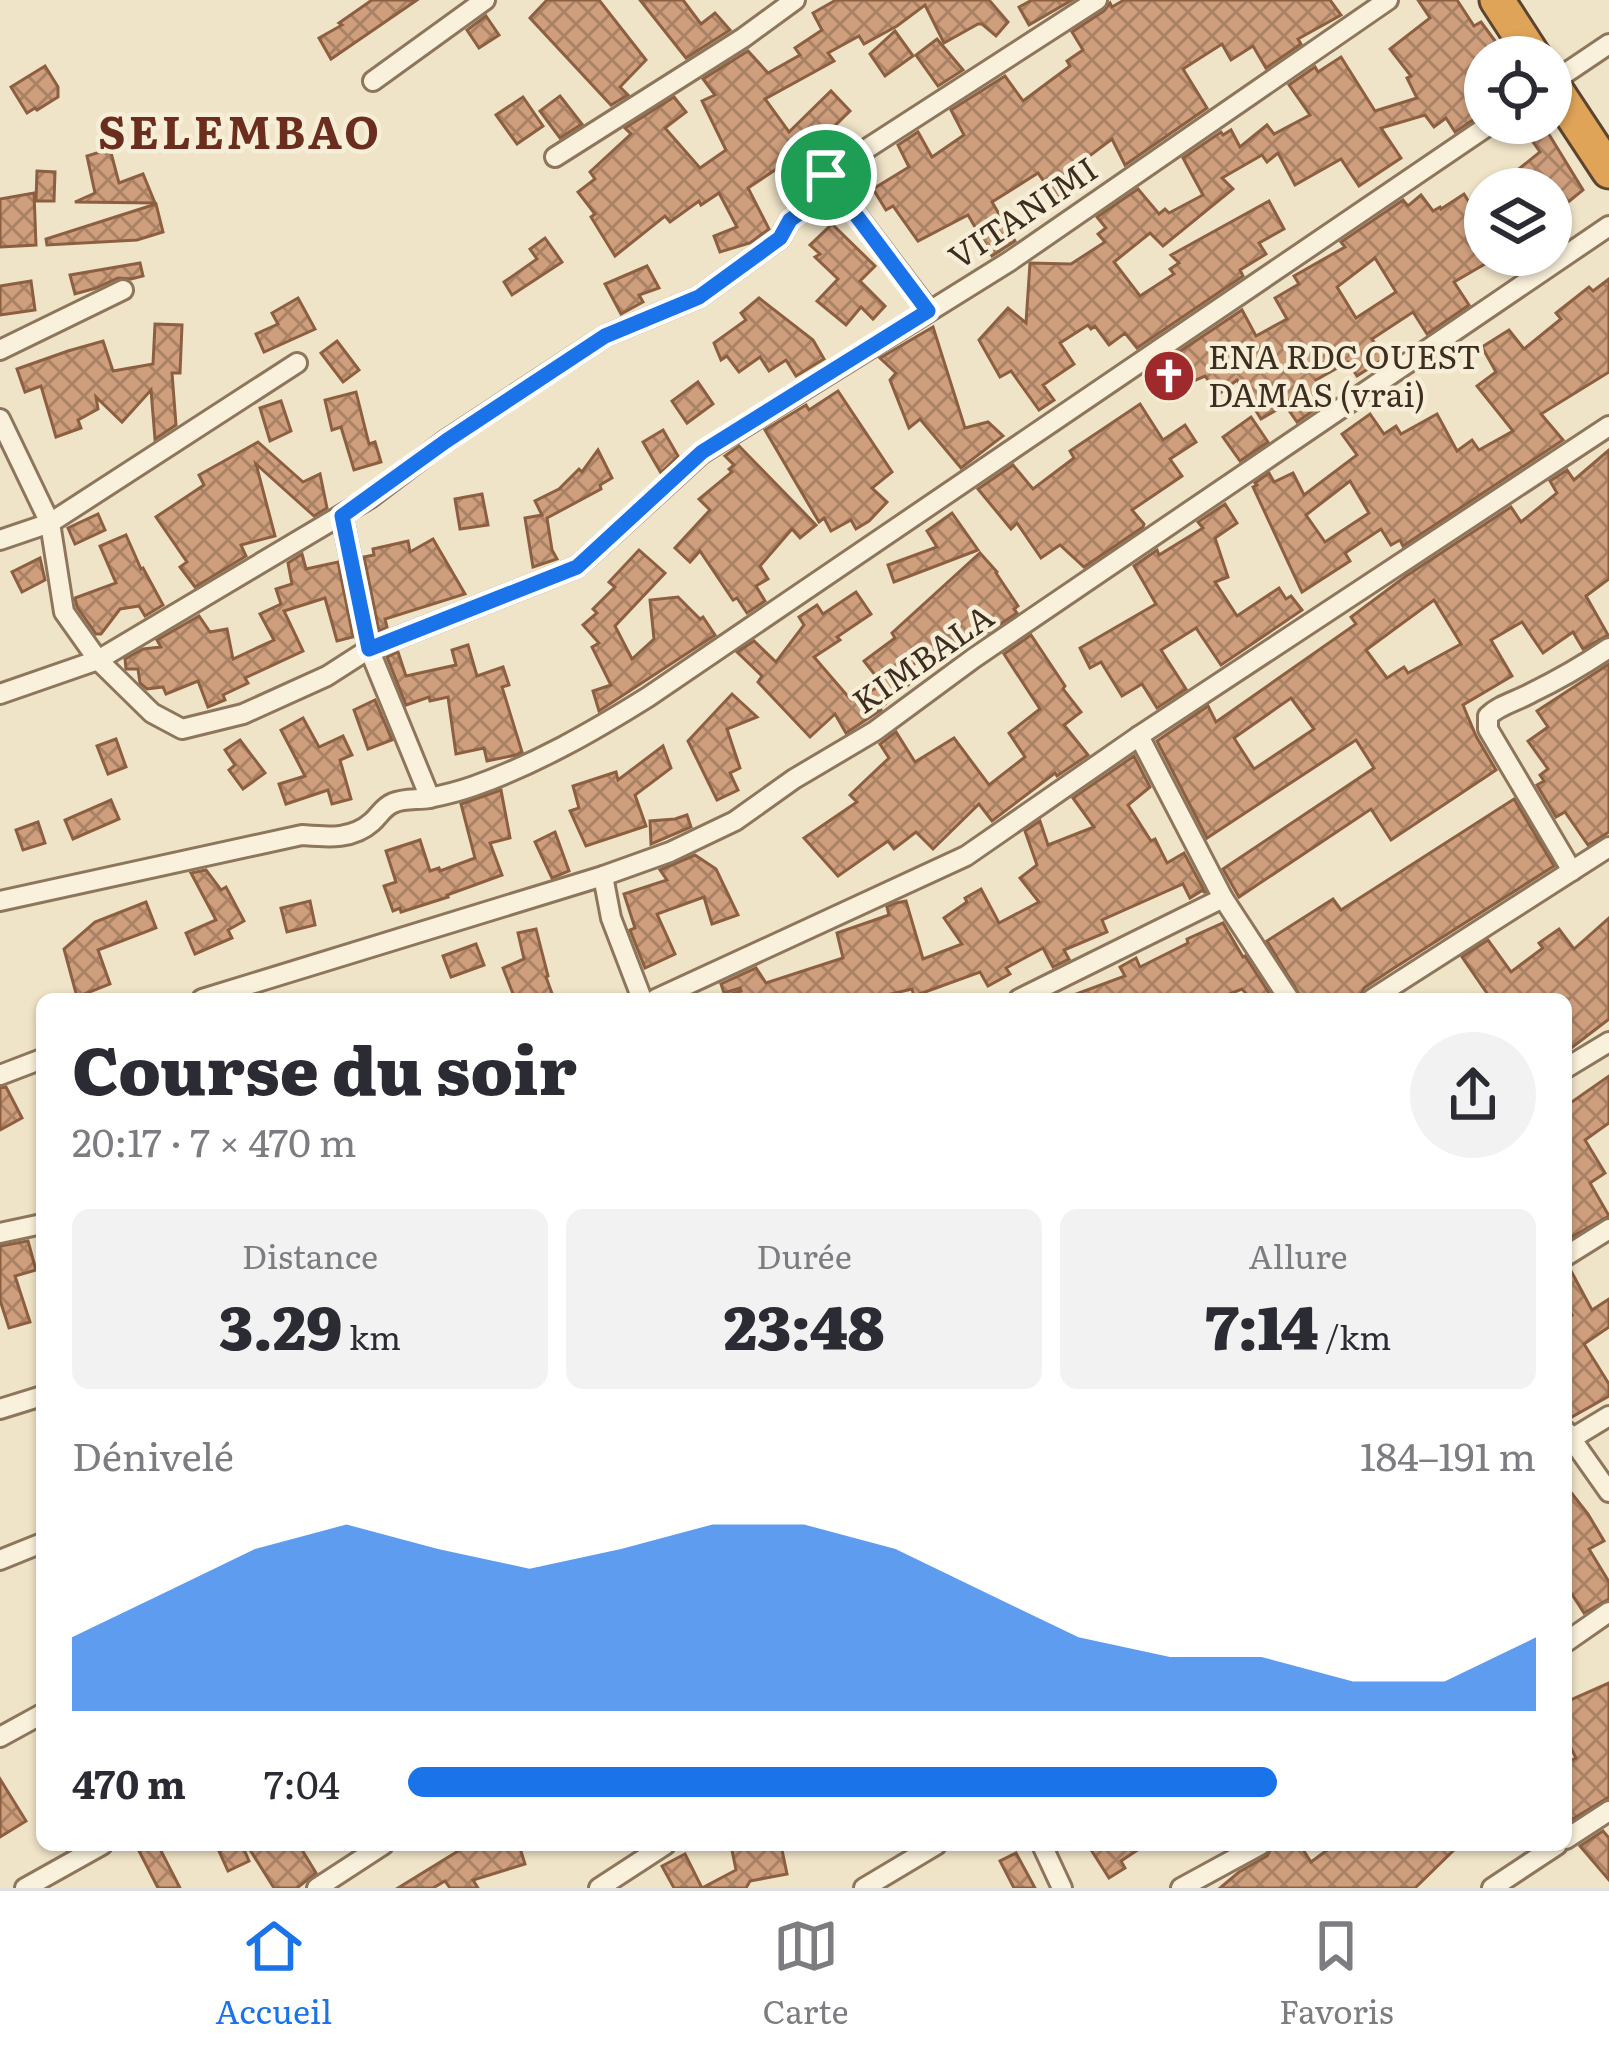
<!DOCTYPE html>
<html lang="fr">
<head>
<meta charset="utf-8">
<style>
  :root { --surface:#fff; --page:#f2f2f3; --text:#2b2b33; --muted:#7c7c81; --line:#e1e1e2; --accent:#1a73e8 }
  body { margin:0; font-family:Literata,serif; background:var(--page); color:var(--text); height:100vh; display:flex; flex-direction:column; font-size:45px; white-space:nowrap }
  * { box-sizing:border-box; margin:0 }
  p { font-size:39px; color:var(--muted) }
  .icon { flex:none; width:66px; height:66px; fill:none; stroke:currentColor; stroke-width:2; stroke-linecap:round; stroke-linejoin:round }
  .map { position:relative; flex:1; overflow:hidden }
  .side { position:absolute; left:36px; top:993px; width:1536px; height:858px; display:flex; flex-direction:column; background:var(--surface); border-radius:18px; box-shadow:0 3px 9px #0004 }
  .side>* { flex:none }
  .tools { position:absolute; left:1464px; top:36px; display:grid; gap:24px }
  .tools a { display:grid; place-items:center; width:108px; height:108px; border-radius:50%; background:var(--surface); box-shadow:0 3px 9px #0004; font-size:60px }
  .pin { position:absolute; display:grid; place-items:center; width:102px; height:102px; color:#fff; margin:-51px; border:6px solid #fff; border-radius:50%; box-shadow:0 3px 12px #0007 }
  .round { display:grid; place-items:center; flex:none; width:126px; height:126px; border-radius:63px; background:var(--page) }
  .summary { display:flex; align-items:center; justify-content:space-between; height:204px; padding:0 36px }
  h1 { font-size:66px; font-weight:800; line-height:90px }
  .figures { display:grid; grid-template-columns:repeat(3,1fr); gap:18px; height:204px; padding:12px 36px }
  .figures div { display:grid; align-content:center; border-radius:18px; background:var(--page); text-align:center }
  .figures b { font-size:60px; font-weight:800 }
  .figures small { font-size:33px; font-weight:400 }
  .figures p { font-size:33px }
  .chart { height:336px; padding:24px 36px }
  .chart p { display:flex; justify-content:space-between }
  .chart svg { width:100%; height:216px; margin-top:12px; fill:var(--accent); opacity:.7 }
  ul { padding:0 36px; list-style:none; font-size:39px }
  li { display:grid; grid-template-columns:192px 144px 1fr; align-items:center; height:90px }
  li i { height:30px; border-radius:15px; background:var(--accent) }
  .tabs { display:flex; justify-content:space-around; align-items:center; height:168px; border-top:3px solid var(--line); background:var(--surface); font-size:33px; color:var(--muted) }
  .tabs a { display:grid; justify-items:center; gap:6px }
  .tabs .current { color:var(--accent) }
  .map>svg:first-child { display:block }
</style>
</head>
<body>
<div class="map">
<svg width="1609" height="1888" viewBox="0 0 1609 1888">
  <defs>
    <pattern id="building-cross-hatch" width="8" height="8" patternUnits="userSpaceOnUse" patternTransform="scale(3)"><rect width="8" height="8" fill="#cf9f7d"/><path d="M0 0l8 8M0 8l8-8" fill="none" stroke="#a98266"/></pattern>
  </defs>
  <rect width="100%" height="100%" fill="#f0e4c8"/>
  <g fill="url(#building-cross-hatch)" stroke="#8d5f41" stroke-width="3" fill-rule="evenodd">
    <polygon points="372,0 417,0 331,59 319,38 342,25 339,23"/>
    <polygon points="547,0 599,0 646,60 620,87 628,95 611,105 530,18"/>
    <polygon points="640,0 683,0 701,24 715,13 730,30 686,58"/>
    <polygon points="836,0 989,0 1008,22 996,36 982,24 978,24 944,43 925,5 897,26 864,44 859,36 828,53 834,61 765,99 789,132 831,91 850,111 806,154 815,166 797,180 784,164 748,188 769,229 750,243 720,252 714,236 737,227 719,193 701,205 699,201 670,222 665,216 615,256 591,217 595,214 578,192 595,179 590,172 631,134 625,128 674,97 686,112 665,128 700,168 726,150 702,101 715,95 703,79 748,51 768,73 800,55 795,48 822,30 813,13"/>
    <polygon points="1032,0 1072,0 1029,25 1019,7"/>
    <polygon points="1124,0 1330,0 1341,15 1298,39 1301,44 1266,68 1253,46 1231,60 1222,44 1183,69 1207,108 1125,165 1112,139 1064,175 1072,187 1056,199 1038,173 992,202 1015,241 992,256 968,215 918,241 893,206 886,210 873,189 909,167 898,145 918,132 932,157 964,135 951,110 1005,76 1023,101 1070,66 1067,61 1083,50 1072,32 1104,11 1110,3 1112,7"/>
    <polygon points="1418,0 1457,0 1474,26 1481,22 1507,57 1485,57 1485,112 1455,132 1446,118 1434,127 1425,115 1381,128 1401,158 1359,186 1341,159 1295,185 1278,153 1267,162 1262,155 1222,178 1233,189 1163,246 1150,233 1114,262 1140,296 1174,274 1170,269 1179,263 1171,255 1269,201 1284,229 1259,243 1266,254 1240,270 1243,276 1137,348 1125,333 1109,345 1095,326 1091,329 1088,325 1060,343 1074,364 1043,385 1054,400 1039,410 1011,371 1000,377 979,340 1008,308 1026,323 1030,263 1071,264 1105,242 1098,234 1106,228 1097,217 1138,189 1159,214 1165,209 1169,213 1203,195 1183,158 1221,132 1223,135 1231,130 1240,147 1267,125 1274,134 1310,115 1289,85 1315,67 1318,72 1341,57 1375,111 1417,98 1407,78 1411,76 1390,49 1430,18"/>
    <polygon points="486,16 499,35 479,48 467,30"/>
    <polygon points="895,31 913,56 885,76 870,54"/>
    <polygon points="937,39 963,70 938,86 916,55"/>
    <polygon points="45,66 58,87 58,97 37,110 35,108 27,113 11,87"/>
    <polygon points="560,96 582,124 560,138 540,111"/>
    <polygon points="523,97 543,126 517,144 496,115"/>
    <polygon points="1520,123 1542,123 1583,190 1551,216 1551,189 1494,189 1540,152"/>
    <polygon points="110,149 119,183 143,174 155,203 75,202 95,193 87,156"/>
    <polygon points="37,171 55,172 54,201 36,201"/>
    <polygon points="34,193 36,245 0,247 0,199"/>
    <path d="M1464 194 1472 207 1485 196V264L1454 282 1469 305 1427 334 1413 312 1372 339 1385 358 1357 376 1348 362 1316 380 1330 399 1297 422 1285 405 1261 419 1237 380 1219 394 1205 376 1163 394 1152 370 1242 310 1256 336 1287 319 1275 298 1299 284 1294 276 1345 247 1341 242 1403 200 1408 206 1421 195 1433 211 1440 207 1441 209ZM1375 258 1396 292 1356 318 1337 287Z"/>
    <polygon points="156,204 163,232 137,240 47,245 46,239"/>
    <polygon points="832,224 875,266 860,281 885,306 873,319 861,307 846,325 817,301 838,279 815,257 820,254 810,245"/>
    <polygon points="545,238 562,262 512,295 504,282 537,259 530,249"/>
    <polygon points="140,263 143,276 131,279 118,278 96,288 75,294 70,275"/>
    <polygon points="647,266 659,288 639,295 643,302 621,314 605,284"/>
    <path d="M1609 279V372L1541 414 1563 440 1403 546 1400 540 1391 545 1381 529 1345 553 1350 561 1302 592 1253 487 1257 485 1255 483 1269 473 1274 482 1293 473 1304 495 1357 455 1342 434 1370 414 1384 434 1396 426 1401 434 1437 414 1457 451 1472 440 1479 450 1513 431 1477 386 1496 372 1482 347 1509 330 1524 349 1561 319 1556 313 1589 287 1593 291ZM1350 481 1369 513 1325 542 1306 515Z"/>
    <polygon points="31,281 35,310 0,315 0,286"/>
    <polygon points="298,298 315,329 264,352 256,334 278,324 272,313"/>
    <polygon points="759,298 813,340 824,359 796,376 786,360 769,371 760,357 739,372 727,356 721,360 714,343 746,320 741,313"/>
    <polygon points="155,324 182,325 180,373 172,373 176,425 155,439 151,390 122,422 96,397 98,409 78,420 81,428 56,437 41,386 25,392 17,369 68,351 103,341 113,371 153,364"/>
    <polygon points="933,327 965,428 988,422 1003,436 961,468 920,419 909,428 890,380 896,373 880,358"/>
    <polygon points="337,341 359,370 343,382 321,353"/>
    <polygon points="698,382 713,404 687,423 672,401"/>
    <polygon points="838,391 892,472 872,488 887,502 869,521 856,529 851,520 831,531 824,518 819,522 765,430 806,405 809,410"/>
    <polygon points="356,392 369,444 375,442 381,462 354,470 341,427 332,430 325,400"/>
    <polygon points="281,401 291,431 270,441 260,408"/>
    <polygon points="1140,404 1163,440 1185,425 1196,442 1170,459 1182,476 1132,510 1144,524 1143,527 1084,567 1060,545 1041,558 1017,523 1011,529 978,489 1013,465 1033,489 1074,458 1070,451"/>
    <polygon points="1251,417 1268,442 1240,461 1223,437"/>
    <polygon points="663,430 678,456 661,473 643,442"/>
    <polygon points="258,442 303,482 320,474 327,508 314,516 256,464 275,536 241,545 246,556 195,587 180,567 187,562 156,517 204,485 199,475"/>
    <polygon points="739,446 816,525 800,538 792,529 760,566 768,579 756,586 765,601 747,613 737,598 733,600 700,551 690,562 675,548 710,510 699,499 732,472 729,469 734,465 725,456"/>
    <polygon points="598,450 612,478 600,485 601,489 547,518 552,550 557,559 533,567 525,518 542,515 535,501 559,489 579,469 582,472"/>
    <path d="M1609 450V579L1586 596 1608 635 1583 649 1573 632 1543 653 1522 622 1491 640 1512 676 1463 705 1476 736 1496 770 1391 840 1371 809 1239 897 1223 869 1374 768 1356 740 1207 838 1157 741 1208 706 1216 722 1356 624 1351 617 1406 576 1511 507 1521 522 1557 493 1550 481 1567 470 1574 480ZM1434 600 1461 644 1408 673 1404 667 1387 678 1366 650ZM1291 698 1314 729 1254 769 1234 738Z"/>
    <polygon points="482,494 488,525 460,529 455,499"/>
    <polygon points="1225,504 1237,523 1215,538 1228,577 1215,582 1237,616 1279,588 1286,599 1291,596 1302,610 1221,665 1196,628 1161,650 1186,689 1157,708 1142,684 1122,696 1101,662 1090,668 1080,648 1156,604 1134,566 1157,550 1159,555 1203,528 1198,522"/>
    <polygon points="952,513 978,550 894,582 888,565 937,547 927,531"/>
    <polygon points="98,514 105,530 75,544 68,528"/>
    <polygon points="126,535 141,569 143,568 163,605 145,616 139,606 120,609 101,634 96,634 77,607 75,598 116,583 100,546"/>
    <polygon points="433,539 465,594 385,619 387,627 379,631 364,557 374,555 373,549 408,541 410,552"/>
    <polygon points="639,550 665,573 615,626 632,659 654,639 650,600 678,597 700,619 703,617 715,635 599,711 593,691 611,685 592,647 599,643 583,625 597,613 593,609 615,587 609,582"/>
    <polygon points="980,553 997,572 996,573 1018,606 1014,609 1017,613 968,645 966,642 934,663 927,654 905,671 908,674 916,671 919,676 880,708 881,710 846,733 835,714 810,737 758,682 762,676 737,652 754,641 776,662 804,625 799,617 817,605 823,614 856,592 871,614 837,637 840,640 814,657 851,700 883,685 864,661 895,638 892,633"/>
    <polygon points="302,554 306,569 338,562 353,637 337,641 325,598 284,611 303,651 245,678 248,683 223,695 225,700 208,707 198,681 166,694 163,687 147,689 140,683 138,669 126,669 125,659 143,649 161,647 157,640 199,616 210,632 227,629 233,659 274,640 260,614 281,604 276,589 292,584 288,563"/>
    <polygon points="40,558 45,580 22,592 12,572"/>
    <polygon points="1031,635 1065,686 1063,689 1081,712 1064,725 1088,755 1057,776 1055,773 992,821 979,804 933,849 916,832 894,849 888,841 838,876 804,838 857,802 850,795 889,758 880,744 896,732 915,762 954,738 989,785 1025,757 1009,733 1040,709 1004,654"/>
    <polygon points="468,645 477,676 503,667 509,685 502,687 522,752 516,755 487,761 484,748 456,754 448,697 430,701 429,697 406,705 387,657 398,652 406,676 456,665 452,650"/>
    <polygon points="1609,664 1609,832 1588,845 1565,812 1556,817 1537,785 1544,781 1540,775 1548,769 1528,741 1548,727 1537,711"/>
    <polygon points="732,694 757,717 727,729 740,768 730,773 738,790 717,800 688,741"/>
    <polygon points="375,700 392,740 368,749 354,710"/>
    <polygon points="303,718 319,747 343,736 352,755 340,760 351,799 332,804 328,790 286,804 279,784 305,776 281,730"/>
    <polygon points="116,739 126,767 108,774 97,746"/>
    <polygon points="240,740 265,773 243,789 229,770 235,765 225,750"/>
    <polygon points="663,746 671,768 635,795 646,826 586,846 570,811 579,808 573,786 616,772 618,780"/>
    <polygon points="1134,756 1150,787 1128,805 1151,841 1155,839 1167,863 1184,853 1205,892 1204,892 1203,890 1190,898 1183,884 1102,920 1107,932 1064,950 1069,959 1053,967 1043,948 1006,968 1010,974 988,986 980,972 914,996 912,989 870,999 728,999 728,995 741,991 740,988 724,993 721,984 756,968 766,983 843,958 837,933 889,915 887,907 896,903 906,901 923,959 962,944 944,918 967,902 965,898 981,889 999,923 1039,902 1020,878 1037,865 1025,831 1040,821 1048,845 1094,827 1073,798"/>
    <polygon points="501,790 510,838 490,843 502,875 447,895 448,897 401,912 400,908 393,911 384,886 396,882 386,851 420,840 430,871 439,868 440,871 475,858 461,804"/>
    <polygon points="1514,799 1554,866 1391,970 1364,988 1359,999 1302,999 1267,941 1333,899 1341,910"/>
    <polygon points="111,800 119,819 73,839 65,820"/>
    <polygon points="687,815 691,827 651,844 650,821 675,819"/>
    <polygon points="38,822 45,843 23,850 16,830"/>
    <polygon points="555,832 569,871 552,878 535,842"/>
    <polygon points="695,855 716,869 738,915 712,924 704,897 657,914 675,954 645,968 630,930 635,928 624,894 667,880 660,870"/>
    <polygon points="206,870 221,890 226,887 244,921 228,930 232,938 195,954 186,933 216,920 191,873"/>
    <polygon points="310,901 315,925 287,932 281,908"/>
    <polygon points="146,902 156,928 98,950 110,984 77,997 64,949 95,922"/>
    <polygon points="1609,918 1609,1019 1566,1052 1566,999 1491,999 1462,957 1488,940 1511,972 1543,948 1539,943 1559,929 1574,949"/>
    <polygon points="1223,923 1243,957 1245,956 1273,999 1251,999 1242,989 1217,999 1068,999 1068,997 1125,976 1120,967 1136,958 1140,967 1188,943 1187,939"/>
    <polygon points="536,929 548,976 546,977 554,999 515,999 503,968 524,959 518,933"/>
    <polygon points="476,944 484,965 451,977 443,956"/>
    <polygon points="1609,1076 1609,1123 1585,1140 1605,1173 1590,1183 1609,1216 1566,1240 1566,1106"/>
    <polygon points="6,1087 22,1118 0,1130 0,1088"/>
    <polygon points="28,1241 36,1270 15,1276 30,1322 9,1328 0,1300 0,1246"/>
    <polygon points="1566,1269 1570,1269 1592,1310 1609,1299 1609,1327 1584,1344 1609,1384 1609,1396 1570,1418 1566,1418 1566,1315 1568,1318 1572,1315 1566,1305"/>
    <polygon points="1566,1486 1588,1514 1604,1541 1589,1549 1609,1582 1609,1599 1584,1613 1566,1585"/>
    <polygon points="1609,1683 1609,1797 1566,1823 1566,1763 1576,1758 1566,1738 1566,1702"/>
    <polygon points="0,1779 26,1821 0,1837"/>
    <polygon points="1603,1831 1609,1838 1609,1880 1580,1846"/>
    <polygon points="136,1845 158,1845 180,1888 158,1888"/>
    <polygon points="233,1845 242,1845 249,1861 228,1871 219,1851"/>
    <polygon points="247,1845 299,1845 316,1873 297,1888 274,1888"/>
    <polygon points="468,1845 519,1845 525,1864 473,1880 478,1888 450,1888 445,1881 433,1888 398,1888"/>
    <polygon points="731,1845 781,1845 787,1874 750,1881 746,1888 702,1888 736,1870"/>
    <polygon points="1088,1845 1145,1845 1121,1861 1125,1868 1109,1878"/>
    <polygon points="1273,1845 1300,1845 1311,1862 1334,1845 1459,1845 1415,1888 1220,1888 1239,1872 1267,1856"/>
    <polygon points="1016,1853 1035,1888 1014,1888 1000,1861"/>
    <polygon points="685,1854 702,1888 674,1888 662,1866"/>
  </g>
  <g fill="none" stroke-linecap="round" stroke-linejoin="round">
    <g stroke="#8d765c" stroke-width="24">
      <g id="street">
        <polyline points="373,81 485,0"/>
        <polyline points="1551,83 1609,44"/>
        <polyline points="555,157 743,38 795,0"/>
        <polyline points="826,175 929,311"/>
        <polyline points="0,350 123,290"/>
        <polyline points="0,419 50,523 64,612 98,660 152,713 182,729 243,714 327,676 369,649 577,567 702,453 1010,261 1388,0"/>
        <polyline points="342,516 369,649 430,798"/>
        <polyline points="0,540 50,523 297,363"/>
        <polyline points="0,694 98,660 370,498 445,441 605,336 699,297 780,238 790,220 815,202 826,175 1097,0"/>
        <polyline points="1139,736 1223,898 1289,999"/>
        <path d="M1572 871 1488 729V716C1499 705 1517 701 1531 693 1558 680 1584 665 1609 648"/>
        <polyline points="603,876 611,918 642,999"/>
        <path d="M0 901 302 835C327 837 352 840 372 822 380 815 383 807 393 803 404 798 417 800 429 798 444 795 460 791 474 786 536 764 592 732 648 697L1492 123"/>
        <polyline points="202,999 603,876 670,852 735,821 794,779 875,731 974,658 1609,226"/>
        <polyline points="656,999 966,856 1139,736 1609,426"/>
        <polyline points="1019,999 1223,898"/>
        <polyline points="1372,999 1609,847"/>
        <polyline points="1566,1068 1609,1042"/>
        <polyline points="0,1075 42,1059"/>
        <polyline points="0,1233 42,1224"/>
        <polyline points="1566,1256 1609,1229"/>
        <polyline points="0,1409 42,1396"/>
        <polyline points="1566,1431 1609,1492"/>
        <polyline points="1566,1442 1609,1416"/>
        <polyline points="0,1560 42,1543"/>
        <polyline points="1566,1642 1609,1612"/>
        <polyline points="0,1737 42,1714"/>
        <polyline points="1566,1839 1609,1811"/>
        <polyline points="1042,1845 1062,1888"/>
        <polyline points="25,1888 102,1845"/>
        <polyline points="317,1888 383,1845"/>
        <polyline points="599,1888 665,1845"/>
        <polyline points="864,1888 936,1845"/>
        <polyline points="1181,1888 1260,1845"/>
        <polyline points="1492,1888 1557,1845"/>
      </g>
    </g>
    <g stroke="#5b4430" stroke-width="39">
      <g id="highway">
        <polyline points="1497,0 1534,57"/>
        <polyline points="1551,83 1609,171"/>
      </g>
    </g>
    <use href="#street" stroke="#faf1dc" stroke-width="18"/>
    <use href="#highway" stroke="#e0a458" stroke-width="33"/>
  </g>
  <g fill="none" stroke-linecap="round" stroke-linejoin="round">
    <g stroke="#fff" stroke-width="24">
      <polygon id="route" points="826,175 928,311 702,452 577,567 369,649 342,516 446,441 605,336 699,297 780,238 790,220 815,202"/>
    </g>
    <use href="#route" stroke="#1a73e8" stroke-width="15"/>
  </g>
  <defs>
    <g id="church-disc" transform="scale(2.7)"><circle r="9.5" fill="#9e2a2b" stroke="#f7eed8"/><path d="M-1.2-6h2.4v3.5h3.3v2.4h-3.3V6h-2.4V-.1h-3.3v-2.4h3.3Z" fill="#fff"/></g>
  </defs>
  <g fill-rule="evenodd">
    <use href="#church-disc" x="1169" y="376"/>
  </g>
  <g text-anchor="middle" stroke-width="9" stroke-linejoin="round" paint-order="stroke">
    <g font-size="33" fill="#3d2e20" stroke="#f7eed8">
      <text transform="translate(1023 213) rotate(-34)" y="12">VITANIMI</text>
      <text transform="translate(923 659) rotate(-35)" y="12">KIMBALA</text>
    </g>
    <g font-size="33" fill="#3d2e20" stroke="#f7eed8" text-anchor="start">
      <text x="1208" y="369">ENA RDC OUEST<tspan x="1208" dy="38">DAMAS (vrai)</tspan></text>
    </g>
    <g font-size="45" font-weight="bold" letter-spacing="3" fill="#6b2e1e" stroke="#f7eed8">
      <text x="240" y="149">SELEMBAO</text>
    </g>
  </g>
</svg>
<div class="tools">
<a><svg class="icon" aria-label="locate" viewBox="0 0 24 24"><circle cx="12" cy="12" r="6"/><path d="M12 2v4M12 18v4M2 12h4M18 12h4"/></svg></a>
<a><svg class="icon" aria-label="layers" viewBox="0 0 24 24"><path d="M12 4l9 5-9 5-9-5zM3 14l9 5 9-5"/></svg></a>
</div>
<div class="pin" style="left:826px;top:175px;background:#1e9e55"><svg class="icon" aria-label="arrive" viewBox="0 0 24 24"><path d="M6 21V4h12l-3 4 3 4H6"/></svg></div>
<section class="side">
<div class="summary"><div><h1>Course du soir</h1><p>20:17 · 7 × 470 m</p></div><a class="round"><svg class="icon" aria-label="share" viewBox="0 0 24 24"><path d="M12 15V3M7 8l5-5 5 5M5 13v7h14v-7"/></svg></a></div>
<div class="figures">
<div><p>Distance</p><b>3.29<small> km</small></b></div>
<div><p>Durée</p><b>23:48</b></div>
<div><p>Allure</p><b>7:14<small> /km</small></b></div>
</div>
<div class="chart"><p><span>Dénivelé</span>184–191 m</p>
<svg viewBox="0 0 160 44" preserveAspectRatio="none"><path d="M0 44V29L10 20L20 11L30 6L40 11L50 15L60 11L70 6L80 6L90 11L100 20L110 29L120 33L130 33L140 38L150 38L160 29V44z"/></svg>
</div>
<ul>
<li><b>470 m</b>7:04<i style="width:77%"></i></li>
</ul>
</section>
</div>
<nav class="tabs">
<a class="current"><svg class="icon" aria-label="home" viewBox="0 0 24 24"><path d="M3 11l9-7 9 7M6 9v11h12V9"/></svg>Accueil</a>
<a><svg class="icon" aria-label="map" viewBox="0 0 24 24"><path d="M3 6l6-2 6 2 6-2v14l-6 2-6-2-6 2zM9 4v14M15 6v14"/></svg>Carte</a>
<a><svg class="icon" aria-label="saved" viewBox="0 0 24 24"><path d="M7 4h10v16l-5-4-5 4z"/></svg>Favoris</a>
</nav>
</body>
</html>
